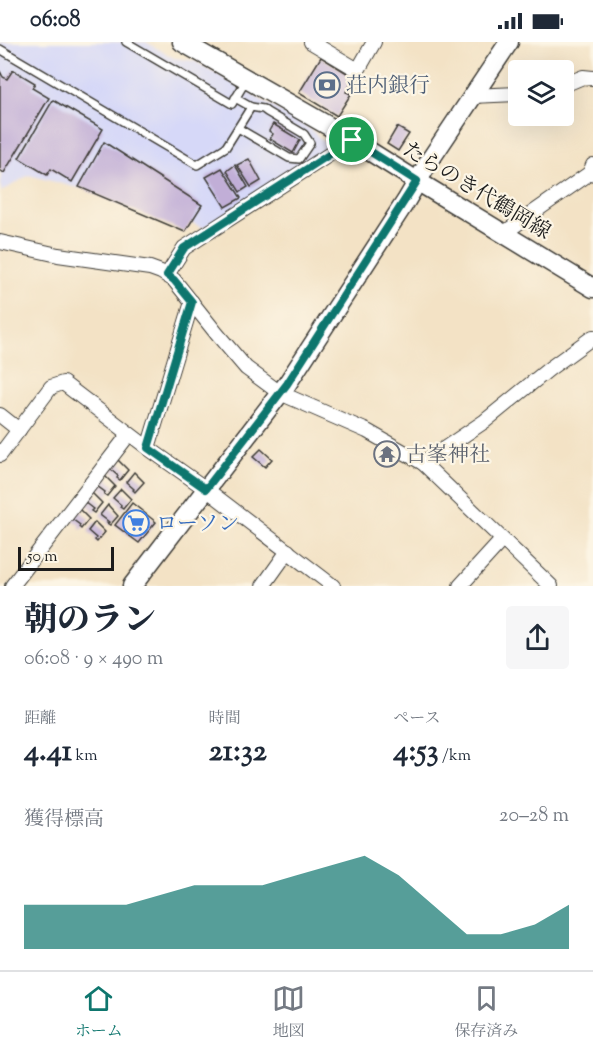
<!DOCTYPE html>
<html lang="ja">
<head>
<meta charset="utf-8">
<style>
  :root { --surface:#fff; --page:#f6f6f7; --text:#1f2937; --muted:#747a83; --line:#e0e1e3; --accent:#0f766e }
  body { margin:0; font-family:"Sorts Mill Goudy","Noto Serif JP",serif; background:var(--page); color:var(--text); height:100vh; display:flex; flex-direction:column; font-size:22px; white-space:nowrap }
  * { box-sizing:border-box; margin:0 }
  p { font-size:20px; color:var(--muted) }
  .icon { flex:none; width:33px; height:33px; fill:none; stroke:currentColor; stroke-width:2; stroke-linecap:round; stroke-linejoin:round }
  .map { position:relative; height:544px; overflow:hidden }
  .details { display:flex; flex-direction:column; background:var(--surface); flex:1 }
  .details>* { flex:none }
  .buttons { position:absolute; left:508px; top:18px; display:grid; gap:12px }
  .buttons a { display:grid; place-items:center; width:66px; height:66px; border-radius:6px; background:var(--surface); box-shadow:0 6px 24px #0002; font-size:30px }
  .scale { position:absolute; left:18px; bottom:15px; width:96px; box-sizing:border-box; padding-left:6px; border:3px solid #1c1c1c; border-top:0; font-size:16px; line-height:21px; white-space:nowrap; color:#1c1c1c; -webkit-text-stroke:4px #fcf5e5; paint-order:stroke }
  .pin { position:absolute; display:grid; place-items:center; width:51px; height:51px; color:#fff; margin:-26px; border:3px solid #fff; border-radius:50%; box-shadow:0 2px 6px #0007 }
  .round { display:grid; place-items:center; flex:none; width:63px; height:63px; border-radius:6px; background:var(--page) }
  .head { display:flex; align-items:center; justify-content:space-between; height:102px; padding:0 24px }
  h1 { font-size:33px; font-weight:800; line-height:45px }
  .stats { display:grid; grid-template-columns:repeat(3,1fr); gap:9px; height:102px; padding:6px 24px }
  .stats div { display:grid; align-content:center }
  .stats b { font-size:30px; font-weight:800 }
  .stats small { font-size:16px; font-weight:400 }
  .stats p { font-size:16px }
  .chart { height:168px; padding:12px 24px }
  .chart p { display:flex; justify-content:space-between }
  .chart svg { width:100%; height:108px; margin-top:6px; fill:var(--accent); opacity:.7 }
  .status { display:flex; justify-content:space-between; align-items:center; height:42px; padding:0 30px; background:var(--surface); direction:ltr }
  .status svg { height:16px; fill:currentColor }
  .dock { display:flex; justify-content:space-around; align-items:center; height:84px; border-top:2px solid var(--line); background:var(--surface); font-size:16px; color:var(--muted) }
  .dock a { display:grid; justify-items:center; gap:3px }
  .dock .active { color:var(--accent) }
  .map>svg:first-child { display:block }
</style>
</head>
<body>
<div class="status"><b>06:08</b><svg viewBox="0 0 49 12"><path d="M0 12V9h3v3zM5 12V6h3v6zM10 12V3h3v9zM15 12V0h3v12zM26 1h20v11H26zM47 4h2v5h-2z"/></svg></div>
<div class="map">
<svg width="593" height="544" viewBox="0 0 593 544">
  <rect width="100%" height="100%" fill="#fcf5e5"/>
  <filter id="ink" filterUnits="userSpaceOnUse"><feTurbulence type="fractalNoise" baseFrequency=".0167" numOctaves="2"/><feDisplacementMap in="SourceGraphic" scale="12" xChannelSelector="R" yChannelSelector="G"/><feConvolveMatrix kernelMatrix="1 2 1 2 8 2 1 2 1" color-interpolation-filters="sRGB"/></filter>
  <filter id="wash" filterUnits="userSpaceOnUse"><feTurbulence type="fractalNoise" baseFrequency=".008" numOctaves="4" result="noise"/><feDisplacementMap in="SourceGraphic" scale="24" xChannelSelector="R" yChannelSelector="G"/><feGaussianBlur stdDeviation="1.35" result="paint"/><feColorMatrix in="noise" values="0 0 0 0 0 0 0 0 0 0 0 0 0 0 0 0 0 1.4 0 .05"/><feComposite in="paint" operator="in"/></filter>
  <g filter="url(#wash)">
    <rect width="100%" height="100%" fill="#f3e2c5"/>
    <polygon fill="#d6d8f8" points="0,0 146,0 174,16 195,19 311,87 328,104 328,109 203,186 157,164 149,156 74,145 29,133 1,150"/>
    <g id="blocks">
      <g fill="#c1aed7">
        <polygon points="321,15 355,36 346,50 351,52 337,74 299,51"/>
        <polygon points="13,28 35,41 32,46 49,56 4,131 0,128 0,29 3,35 7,37"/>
        <polygon points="53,58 103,87 72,140 51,127 47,133 19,116"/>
        <polygon points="273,82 300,98 293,111 270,97 273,92 269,89"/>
        <polygon points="397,85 409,92 398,109 387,102"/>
        <polygon points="104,100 202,163 185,190 79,145"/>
        <polygon points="249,117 261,139 251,145 237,123"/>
        <polygon points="235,123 248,145 240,150 227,129"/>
        <polygon points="222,126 241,156 225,165 206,135"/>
        <polygon points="261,407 272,417 265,425 253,415"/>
        <polygon points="118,418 128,428 120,438 117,436 118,434 110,427"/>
        <polygon points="134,430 144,440 135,450 133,448 134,447 126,440"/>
        <polygon points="105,434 115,444 107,454 104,452 105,450 97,444"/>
        <polygon points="121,447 131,457 123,467 120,465 121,463 113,456"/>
        <polygon points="92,451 102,461 94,471 91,469 93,467 84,460"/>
        <polygon points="132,461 156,480 139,501 115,483"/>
        <polygon points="108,463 118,474 110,483 107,481 109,480 100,473"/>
        <polygon points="79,467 89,477 81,487 79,485 80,483 72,477"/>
        <polygon points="95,480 105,490 97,500 95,498 96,496 88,489"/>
      </g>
    </g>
  </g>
  <g filter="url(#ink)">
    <use href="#blocks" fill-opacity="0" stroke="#3c3a35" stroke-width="1.5"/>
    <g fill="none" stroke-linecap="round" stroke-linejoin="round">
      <g stroke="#3c3a35" stroke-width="10">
        <g id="lane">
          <polyline points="126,0 232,62 247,37"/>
          <polyline points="0,7 197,123 226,105 251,65 235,56"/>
          <polyline points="238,86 289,116 299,117 310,101 304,92 267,70 263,67 251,65"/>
        </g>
      </g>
      <g stroke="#3c3a35" stroke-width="16">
        <g id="street">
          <polyline points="311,0 358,28 374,0"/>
          <polyline points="564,43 583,35 593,36"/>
          <polyline points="472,54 519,52"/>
          <polyline points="504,191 590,131 593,123"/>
          <polyline points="0,200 58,213 150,226 161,230 174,238 217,292 246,326 280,351 367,389 423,421 551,544"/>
          <polyline points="167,233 184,206 352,98"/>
          <polyline points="0,373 19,388"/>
          <polyline points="148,406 192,260"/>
          <polyline points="0,413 51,345 63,341 148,406 206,447 333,544"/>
          <polyline points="423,421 485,379 549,327 593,295"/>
          <polyline points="12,544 129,392"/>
          <polyline points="263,544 288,509"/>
          <polyline points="460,544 502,498"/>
        </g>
      </g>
      <g stroke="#3c3a35" stroke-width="21">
        <g id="secondary">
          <polyline points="182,0 339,90 417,139 593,246"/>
          <polyline points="132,544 287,342 406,159 430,118 509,0"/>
        </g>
      </g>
      <use href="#lane" stroke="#fff" stroke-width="7"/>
      <use href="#street" stroke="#fff" stroke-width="14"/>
      <use href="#secondary" stroke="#fff" stroke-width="18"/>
    </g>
  </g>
  <g fill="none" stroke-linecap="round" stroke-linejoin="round" filter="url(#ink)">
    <g stroke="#fff" stroke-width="12">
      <polygon id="route" points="352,98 417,139 287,342 206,447 148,406 192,260 174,238 167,233 184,206"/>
    </g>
    <use href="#route" stroke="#0f766e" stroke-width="8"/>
  </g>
  <defs>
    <g id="bank-ring" transform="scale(1.35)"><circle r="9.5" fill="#fcf5e5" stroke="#5c6f8a" stroke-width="1.5"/><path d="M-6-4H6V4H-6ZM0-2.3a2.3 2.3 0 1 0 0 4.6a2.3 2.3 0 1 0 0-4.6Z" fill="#5c6f8a"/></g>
    <g id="temple-ring" transform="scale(1.35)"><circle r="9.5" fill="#fcf5e5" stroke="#6b7280" stroke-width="1.5"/><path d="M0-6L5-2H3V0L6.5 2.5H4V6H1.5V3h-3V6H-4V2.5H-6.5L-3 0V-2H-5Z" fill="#6b7280"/></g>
    <g id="supermarket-ring" transform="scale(1.35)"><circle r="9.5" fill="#fcf5e5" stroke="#3f7fe0" stroke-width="1.5"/><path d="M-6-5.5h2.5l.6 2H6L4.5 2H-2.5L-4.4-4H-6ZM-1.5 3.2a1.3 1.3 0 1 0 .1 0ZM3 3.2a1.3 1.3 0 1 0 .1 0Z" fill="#3f7fe0"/></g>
  </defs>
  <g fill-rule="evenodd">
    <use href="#bank-ring" x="327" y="43"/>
    <use href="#temple-ring" x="387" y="412"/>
    <use href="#supermarket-ring" x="136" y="481"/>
  </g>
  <g text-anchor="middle" stroke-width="4.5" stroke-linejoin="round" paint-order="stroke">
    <g font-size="21" fill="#4e5e75" stroke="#fcf5e5" text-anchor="start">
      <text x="346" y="50">荘内銀行</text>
    </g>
    <g font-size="21" fill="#1c1c1c" stroke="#fcf5e5">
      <text transform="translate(477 148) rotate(31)" y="7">たらのき代鶴岡線</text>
    </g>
    <g font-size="21" fill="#5b616d" stroke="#fcf5e5" text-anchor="start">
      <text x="406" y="419">古峯神社</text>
    </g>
    <g font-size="21" fill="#366cbe" stroke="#fcf5e5" text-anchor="start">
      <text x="156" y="488">ローソン</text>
    </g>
  </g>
</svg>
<div class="buttons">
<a><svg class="icon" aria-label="layers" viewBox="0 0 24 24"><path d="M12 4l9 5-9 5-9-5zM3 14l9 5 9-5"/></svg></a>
</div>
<div class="scale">50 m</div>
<div class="pin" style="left:352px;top:98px;background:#1e9e55"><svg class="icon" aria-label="arrive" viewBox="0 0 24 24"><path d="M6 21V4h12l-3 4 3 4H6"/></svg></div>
</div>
<section class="details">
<div class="head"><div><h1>朝のラン</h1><p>06:08 · 9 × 490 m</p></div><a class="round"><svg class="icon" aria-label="share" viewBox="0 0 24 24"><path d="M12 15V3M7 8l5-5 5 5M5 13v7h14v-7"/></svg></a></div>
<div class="stats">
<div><p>距離</p><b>4.41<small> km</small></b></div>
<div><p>時間</p><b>21:32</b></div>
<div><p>ペース</p><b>4:53<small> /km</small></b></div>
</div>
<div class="chart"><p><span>獲得標高</span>20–28 m</p>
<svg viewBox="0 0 160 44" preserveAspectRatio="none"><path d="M0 44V26L10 26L20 26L30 26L40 22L50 18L60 18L70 18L80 14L90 10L100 6L110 14L120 26L130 38L140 38L150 34L160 26V44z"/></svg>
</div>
</section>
<nav class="dock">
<a class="active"><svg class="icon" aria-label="home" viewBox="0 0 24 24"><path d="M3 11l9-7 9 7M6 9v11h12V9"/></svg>ホーム</a>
<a><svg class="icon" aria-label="map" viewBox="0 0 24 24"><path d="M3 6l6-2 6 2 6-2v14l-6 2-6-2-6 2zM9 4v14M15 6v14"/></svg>地図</a>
<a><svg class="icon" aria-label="saved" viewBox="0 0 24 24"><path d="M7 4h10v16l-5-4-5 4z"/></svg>保存済み</a>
</nav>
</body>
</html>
